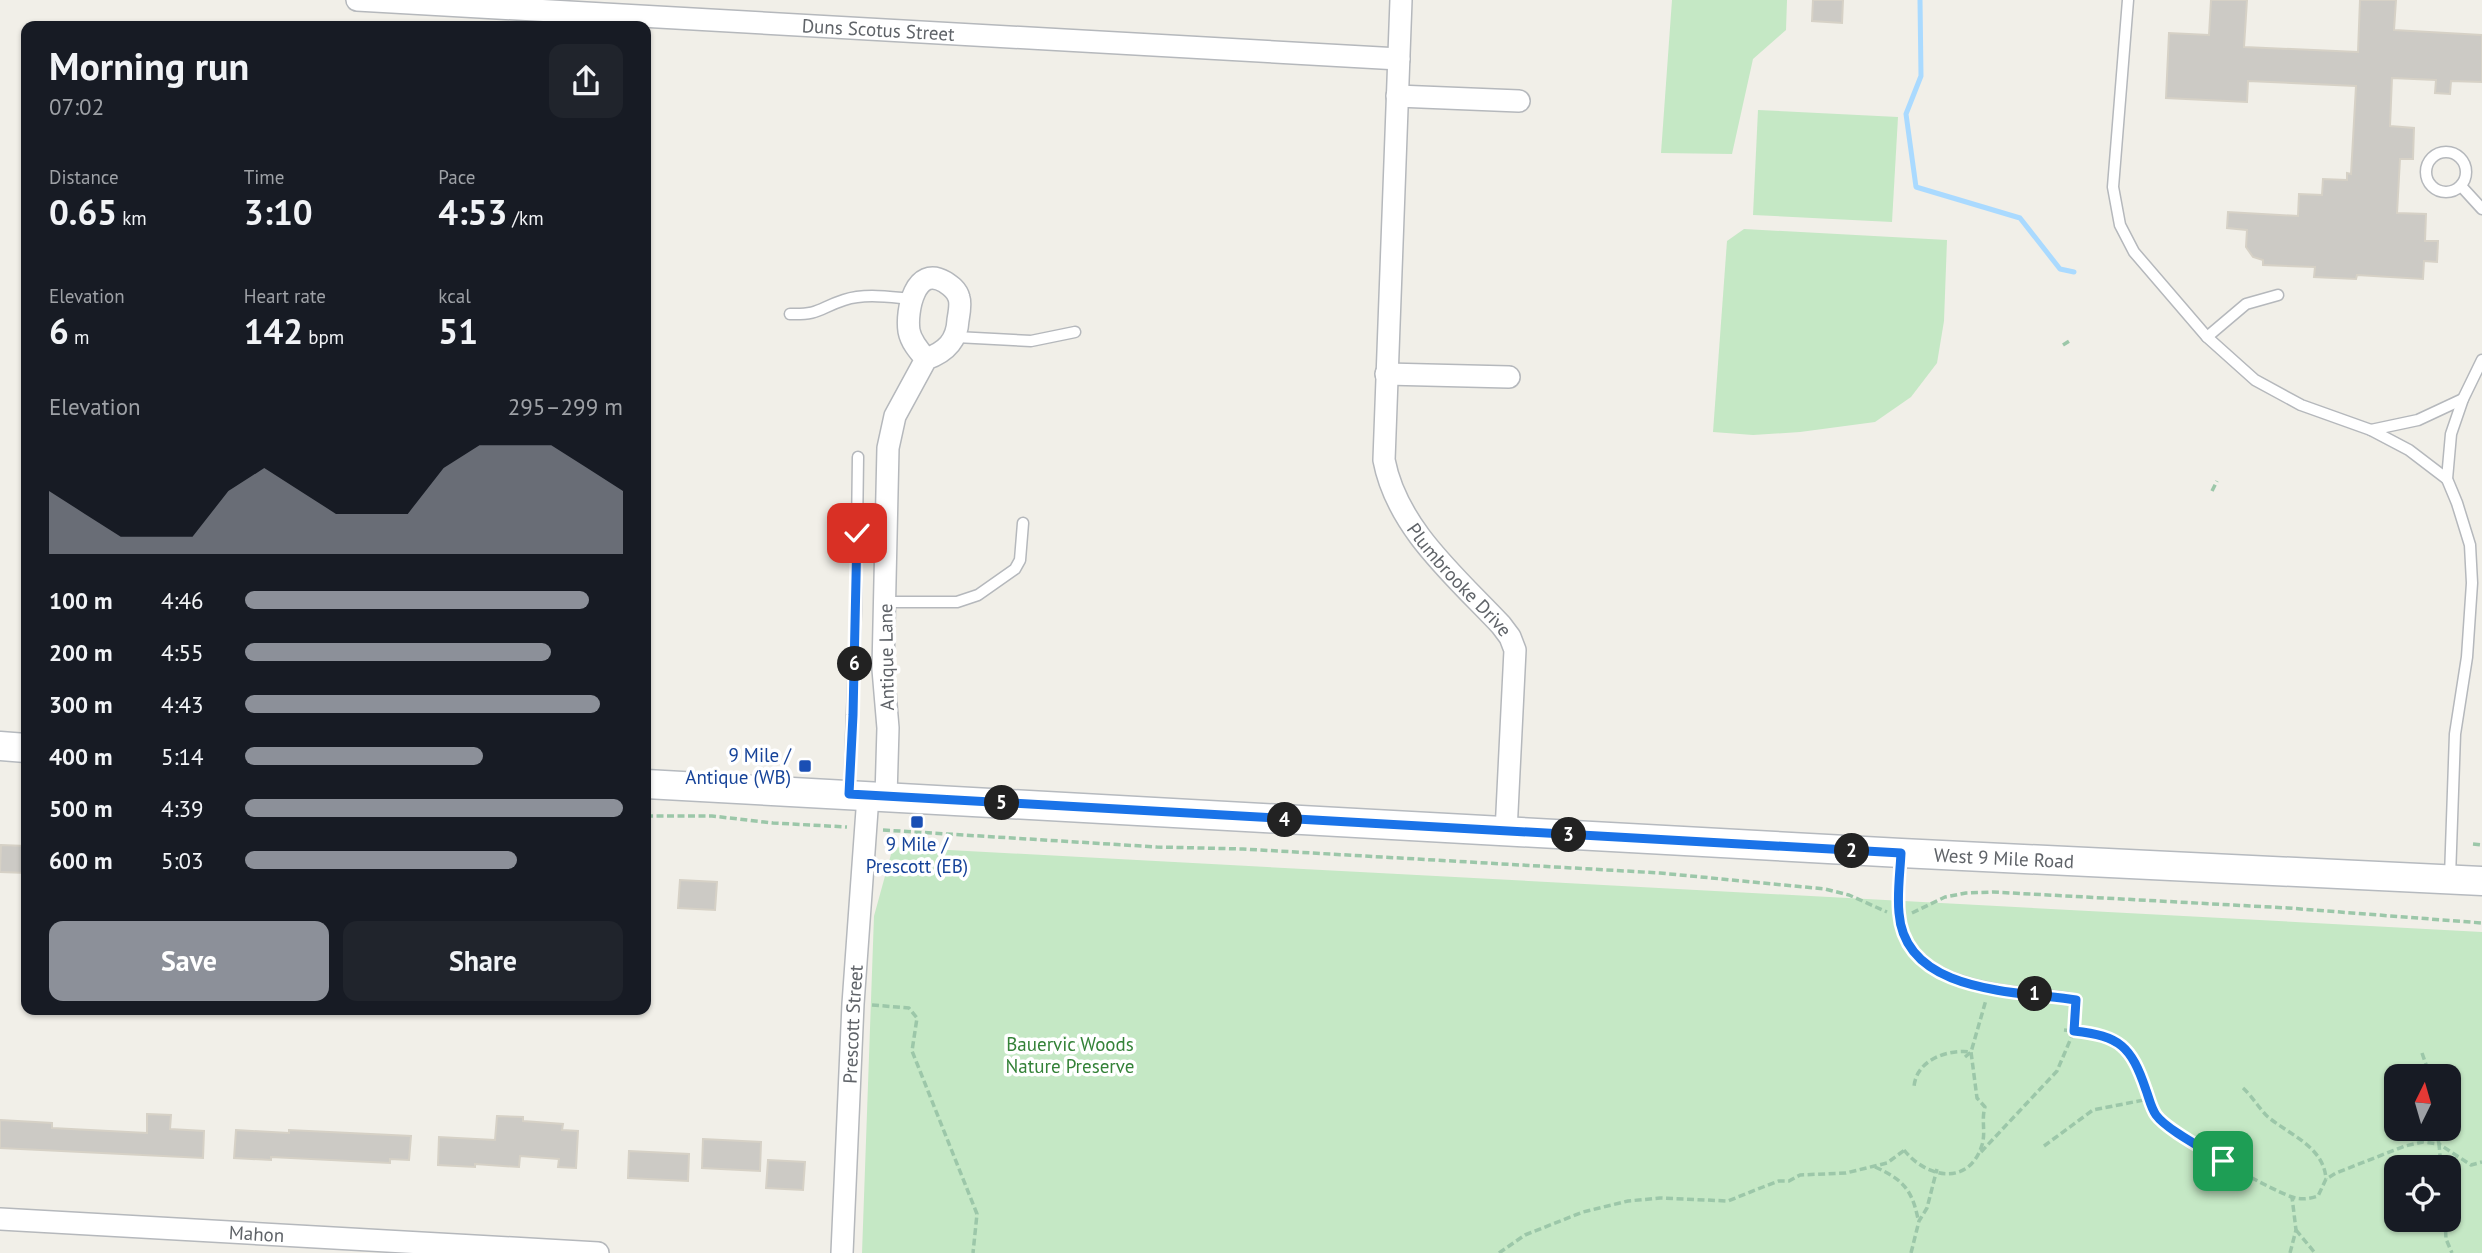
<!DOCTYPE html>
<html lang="en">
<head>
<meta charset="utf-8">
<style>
  :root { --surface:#171b24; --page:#20242c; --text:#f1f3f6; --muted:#9ea1a6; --accent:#8c9099 }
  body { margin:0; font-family:"PT Sans",sans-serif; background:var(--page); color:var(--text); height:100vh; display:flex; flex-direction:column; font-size:26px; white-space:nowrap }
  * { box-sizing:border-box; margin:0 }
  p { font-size:23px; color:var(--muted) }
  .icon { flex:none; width:38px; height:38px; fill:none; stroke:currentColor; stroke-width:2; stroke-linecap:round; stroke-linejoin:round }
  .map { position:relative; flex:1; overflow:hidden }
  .side { position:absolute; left:21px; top:21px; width:630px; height:994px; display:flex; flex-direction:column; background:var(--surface); border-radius:14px; box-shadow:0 2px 5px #0004 }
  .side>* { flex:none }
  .needle { width:46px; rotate:5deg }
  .buttons { position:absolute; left:2384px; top:1064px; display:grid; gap:14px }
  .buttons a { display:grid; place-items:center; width:77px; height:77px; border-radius:14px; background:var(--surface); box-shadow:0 2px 5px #0004; font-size:35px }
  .pin { position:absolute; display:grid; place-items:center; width:60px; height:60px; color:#fff; margin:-30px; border-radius:14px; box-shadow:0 4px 10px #0006 }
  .km { position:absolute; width:35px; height:35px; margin:-18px; border-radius:50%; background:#222; color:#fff; font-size:19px; line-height:35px; text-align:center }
  .round { display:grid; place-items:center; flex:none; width:74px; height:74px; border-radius:14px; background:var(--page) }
  .headline { display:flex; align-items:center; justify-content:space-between; height:119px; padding:0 28px }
  h1 { font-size:38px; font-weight:600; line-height:52px }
  .metrics { display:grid; grid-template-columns:repeat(3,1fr); gap:10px; height:119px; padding:7px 28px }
  .metrics div { display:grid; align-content:center }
  .metrics b { font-size:35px; font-weight:600 }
  .metrics small { font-size:19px; font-weight:400 }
  .metrics p { font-size:19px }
  .chart { height:196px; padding:14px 28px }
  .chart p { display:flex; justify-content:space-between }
  .chart svg { width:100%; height:126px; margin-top:7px; fill:var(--accent); opacity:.7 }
  .cta { display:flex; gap:14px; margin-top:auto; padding:14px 28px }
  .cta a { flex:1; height:80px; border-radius:14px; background:var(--accent); color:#fff; font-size:28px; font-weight:600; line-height:80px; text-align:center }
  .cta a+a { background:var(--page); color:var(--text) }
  ul { padding:0 28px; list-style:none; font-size:23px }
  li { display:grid; grid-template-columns:112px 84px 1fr; align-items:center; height:52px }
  li i { height:18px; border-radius:9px; background:var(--accent) }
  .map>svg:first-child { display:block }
</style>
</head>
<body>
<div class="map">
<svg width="2482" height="1253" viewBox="0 0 2482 1253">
  <rect width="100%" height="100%" fill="#f1efe8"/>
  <g fill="#c5e8c5" fill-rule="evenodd">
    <polygon points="1672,0 1787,0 1786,30 1753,59 1732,154 1661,153"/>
    <polygon points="1758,110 1898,117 1892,222 1753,215"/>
    <polygon points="1744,229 1947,240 1944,321 1937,363 1911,397 1875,422 1800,432 1753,435 1713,432 1727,241"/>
    <path d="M893 847 2482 932V1253H862L874 916ZM2396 1076H2448V1129H2396ZM2396 1167H2448V1220H2396Z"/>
  </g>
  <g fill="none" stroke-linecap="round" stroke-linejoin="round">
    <polyline stroke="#aadaff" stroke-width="5" points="1920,0 1921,76 1906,114 1916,187 2020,218 2060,269 2074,272"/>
  </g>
  <g fill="#cccac5" stroke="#d6d1c6" stroke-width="2">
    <polygon points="1813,0 1843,0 1842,23 1812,21"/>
    <polygon points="2211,0 2247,0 2244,47 2358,52 2360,0 2396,0 2394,30 2482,35 2482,82 2451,81 2450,94 2435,93 2436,80 2392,78 2390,126 2414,128 2413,159 2400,159 2397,213 2426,214 2425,241 2438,241 2437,262 2424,261 2423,279 2357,275 2356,279 2314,277 2315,267 2263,265 2263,260 2253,257 2246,247 2247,230 2227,228 2228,212 2298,216 2299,194 2322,195 2323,179 2347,180 2347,173 2351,174 2356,86 2248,81 2247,102 2166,98 2169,33 2209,35"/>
    <polygon points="1,845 26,846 26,873 0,872"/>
    <polygon points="680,880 717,882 715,910 678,908"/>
    <polygon points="147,1114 171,1115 170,1129 204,1131 203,1158 0,1148 0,1120 52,1123 52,1128 147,1133"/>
    <polygon points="497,1116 523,1117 523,1121 563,1124 562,1130 578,1131 576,1168 558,1167 559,1159 520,1156 519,1167 475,1164 475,1167 438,1165 439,1137 495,1140"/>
    <polygon points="236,1130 289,1133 289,1130 411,1136 409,1160 390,1159 390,1163 271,1157 271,1160 234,1158"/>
    <polygon points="703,1139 761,1142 760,1171 702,1168"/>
    <polygon points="629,1151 689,1154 688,1181 628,1178"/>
    <polygon points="768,1160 805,1162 803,1190 766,1188"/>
  </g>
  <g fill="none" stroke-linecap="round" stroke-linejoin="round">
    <g stroke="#b5b8bc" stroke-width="13">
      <g id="lane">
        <polyline points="2128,0 2113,187 2120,225 2134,252 2207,337 2255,380 2301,405 2371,430 2409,450 2447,479"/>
        <circle cx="2446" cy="172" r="20"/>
        <polyline points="2461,186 2482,209"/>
        <path d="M790 314C820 315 819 308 844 300 865 293 889 297 911 299"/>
        <polyline points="956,337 1031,341 1075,332"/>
        <polyline points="2207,337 2246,304 2278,295"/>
        <polyline points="2371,430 2418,420 2463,399"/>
        <polyline points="885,602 957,602 978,595 1015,569 1020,560 1023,523"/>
        <polyline points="849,795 856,609 858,457"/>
        <path d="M1901 853C1900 873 1897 894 1899 913 1905 991 2009 990 2067 998"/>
        <polyline points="2450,877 2455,734 2467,657 2472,583 2470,545 2457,503 2447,479 2451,434 2463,399 2482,360"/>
      </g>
    </g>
    <g stroke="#b5b8bc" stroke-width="24">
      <g id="street">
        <path id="s1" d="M357 0 1399 59"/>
        <path id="s2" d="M1401 0 1384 460C1397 528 1455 576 1501 625L1510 637 1515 650 1506 832"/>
        <polyline points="1397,96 1519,101"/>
        <polyline points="1386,374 1509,377"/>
        <path d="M886 797 888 728 883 669 888 448 895 416 926 359C946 352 957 341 958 320 959 314 961 304 959 298 957 290 951 286 945 282 915 264 906 311 909 331 911 342 919 351 926 359"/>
        <path id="s3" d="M0 1219 598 1253"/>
        <path id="s4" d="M842 1253 853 1004 868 796"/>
      </g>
    </g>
    <g stroke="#b6babf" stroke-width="31">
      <g id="secondary">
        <polyline points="0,746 26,748"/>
        <path id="s5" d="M646 784 1901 853 2482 881"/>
      </g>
    </g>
    <g stroke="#9cc7a9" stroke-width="3.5" stroke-dasharray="7 3.5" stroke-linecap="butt">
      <polyline points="2063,345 2071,340"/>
      <polyline points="2212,491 2217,481"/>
      <polyline points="646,816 712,816 773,823 847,827"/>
      <polyline points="883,830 1157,847 1243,849 1660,873 1825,889 1849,895 1887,912"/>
      <polyline points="2473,844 2482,845"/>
      <polyline points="1912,913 1945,897 1966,893 1993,892 2288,908 2482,923"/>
      <polyline points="872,1005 909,1008 917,1018 912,1051 977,1214 973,1253"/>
      <path d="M2064 1030C2113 1035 2126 1038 2144 1087 2148 1096 2150 1109 2157 1116 2174 1136 2266 1188 2292 1197 2301 1200 2309 1199 2318 1196L2326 1179 2336 1173 2405 1146 2423 1142 2439 1144 2441 1167"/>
      <polyline points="2422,1053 2430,1076"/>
      <polyline points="1965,1057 1971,1052 1986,1000"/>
      <path d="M2243 1088C2252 1096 2261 1111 2268 1117 2290 1135 2324 1147 2326 1179"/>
      <polyline points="2436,1129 2439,1144 2471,1165 2482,1162"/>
      <polyline points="2044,1146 2093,1110 2149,1099"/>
      <path d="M1904 1150C1926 1178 1969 1187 1982 1145 1986 1132 1981 1120 1985 1107L1977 1098 1971 1052C1947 1049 1916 1060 1914 1087"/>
      <polyline points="1981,1152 2057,1071 2074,1031 2076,1008"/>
      <path d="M1875 1167C1902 1179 1912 1189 1918 1219"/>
      <polyline points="2445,1220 2446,1239 2452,1253"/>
      <polyline points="2296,1230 2315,1253"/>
      <polyline points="1499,1253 1525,1235 1583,1212 1628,1201 1660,1198 1728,1201 1763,1187 1779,1181 1789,1181 1800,1175 1846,1173 1887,1163 1906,1149"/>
      <polyline points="1911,1253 1919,1221 1927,1208 1937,1169"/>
      <polyline points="2290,1253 2296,1230 2292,1197"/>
    </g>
    <use href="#lane" stroke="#fff" stroke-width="10"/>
    <use href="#street" stroke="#fff" stroke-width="21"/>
    <use href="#secondary" stroke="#fff" stroke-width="28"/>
  </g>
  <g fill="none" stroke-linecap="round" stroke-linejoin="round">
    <g stroke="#fff" stroke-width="14">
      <path id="route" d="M857 533 853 715 849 794 1901 853C1900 873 1897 894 1899 913 1905 994 2017 991 2076 1000L2074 1031C2120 1036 2131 1046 2146 1090 2149 1098 2151 1108 2156 1115 2167 1130 2206 1150 2223 1161"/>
    </g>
    <use href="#route" stroke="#1a73e8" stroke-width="9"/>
  </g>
  <g fill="#1a4fb4" stroke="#fff" stroke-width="2.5">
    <rect x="798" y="759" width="14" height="14" rx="3.5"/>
    <rect x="910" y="815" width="14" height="14" rx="3.5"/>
  </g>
  <g text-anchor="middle" stroke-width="7" stroke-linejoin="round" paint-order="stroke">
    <g font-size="19" fill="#5f6368" stroke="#fff">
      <text dy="7" stroke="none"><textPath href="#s1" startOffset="522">Duns Scotus Street</textPath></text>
      <text dy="7" stroke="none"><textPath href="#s2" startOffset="604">Plumbrooke Drive</textPath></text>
      <text transform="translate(886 657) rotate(-91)" y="7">Antique Lane</text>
      <text dy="7" stroke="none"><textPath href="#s5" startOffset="1360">West 9 Mile Road</textPath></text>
      <text dy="7" stroke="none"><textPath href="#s4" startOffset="229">Prescott Street</textPath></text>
      <text dy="7" stroke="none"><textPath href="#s3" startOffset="257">Mahon</textPath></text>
    </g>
    <g font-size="19" fill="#164399" stroke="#fff" text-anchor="end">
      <text x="791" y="762">9 Mile /<tspan x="791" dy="22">Antique (WB)</tspan></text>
      <text x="917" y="851" text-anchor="middle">9 Mile /<tspan x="917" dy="22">Prescott (EB)</tspan></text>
    </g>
    <g font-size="19" fill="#348238" stroke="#fff">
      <text x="1070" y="1051">Bauervic Woods<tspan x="1070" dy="22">Nature Preserve</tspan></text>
    </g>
  </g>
</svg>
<div class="buttons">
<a><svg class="needle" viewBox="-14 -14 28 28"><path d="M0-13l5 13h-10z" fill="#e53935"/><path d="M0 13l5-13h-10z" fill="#9ea1a6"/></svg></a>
<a><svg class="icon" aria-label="locate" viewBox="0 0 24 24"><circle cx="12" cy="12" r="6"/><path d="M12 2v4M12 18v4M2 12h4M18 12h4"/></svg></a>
</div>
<div class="pin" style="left:2223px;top:1161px;background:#1e9e55"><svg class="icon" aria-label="arrive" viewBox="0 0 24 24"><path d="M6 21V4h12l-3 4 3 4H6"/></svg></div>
<div class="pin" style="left:857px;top:533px;background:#d93025"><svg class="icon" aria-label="check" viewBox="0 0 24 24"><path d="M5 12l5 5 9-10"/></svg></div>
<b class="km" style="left:2035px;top:994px">1</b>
<b class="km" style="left:1852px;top:851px">2</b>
<b class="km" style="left:1569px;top:835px">3</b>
<b class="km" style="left:1285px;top:820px">4</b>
<b class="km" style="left:1002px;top:803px">5</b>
<b class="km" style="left:855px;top:664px">6</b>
<section class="side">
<div class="headline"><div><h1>Morning run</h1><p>07:02</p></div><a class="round"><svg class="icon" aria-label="share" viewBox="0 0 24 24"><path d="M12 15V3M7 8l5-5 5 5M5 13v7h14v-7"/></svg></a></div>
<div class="metrics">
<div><p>Distance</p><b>0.65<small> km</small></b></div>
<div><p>Time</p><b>3:10</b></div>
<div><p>Pace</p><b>4:53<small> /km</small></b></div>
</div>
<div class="metrics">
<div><p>Elevation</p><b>6<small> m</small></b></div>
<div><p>Heart rate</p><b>142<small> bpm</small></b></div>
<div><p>kcal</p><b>51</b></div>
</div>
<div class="chart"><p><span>Elevation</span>295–299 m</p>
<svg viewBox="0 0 160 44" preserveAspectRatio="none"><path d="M0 44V22L10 30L20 38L30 38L40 38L50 22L60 14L70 22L80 30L90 30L100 30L110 14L120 6L130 6L140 6L150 14L160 22V44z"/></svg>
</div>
<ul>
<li><b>100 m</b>4:46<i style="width:91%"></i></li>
<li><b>200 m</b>4:55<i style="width:81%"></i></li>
<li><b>300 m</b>4:43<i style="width:94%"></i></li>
<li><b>400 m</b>5:14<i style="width:63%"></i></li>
<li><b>500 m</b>4:39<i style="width:100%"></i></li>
<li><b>600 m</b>5:03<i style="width:72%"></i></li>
</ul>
<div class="cta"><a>Save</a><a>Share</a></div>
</section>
</div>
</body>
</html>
